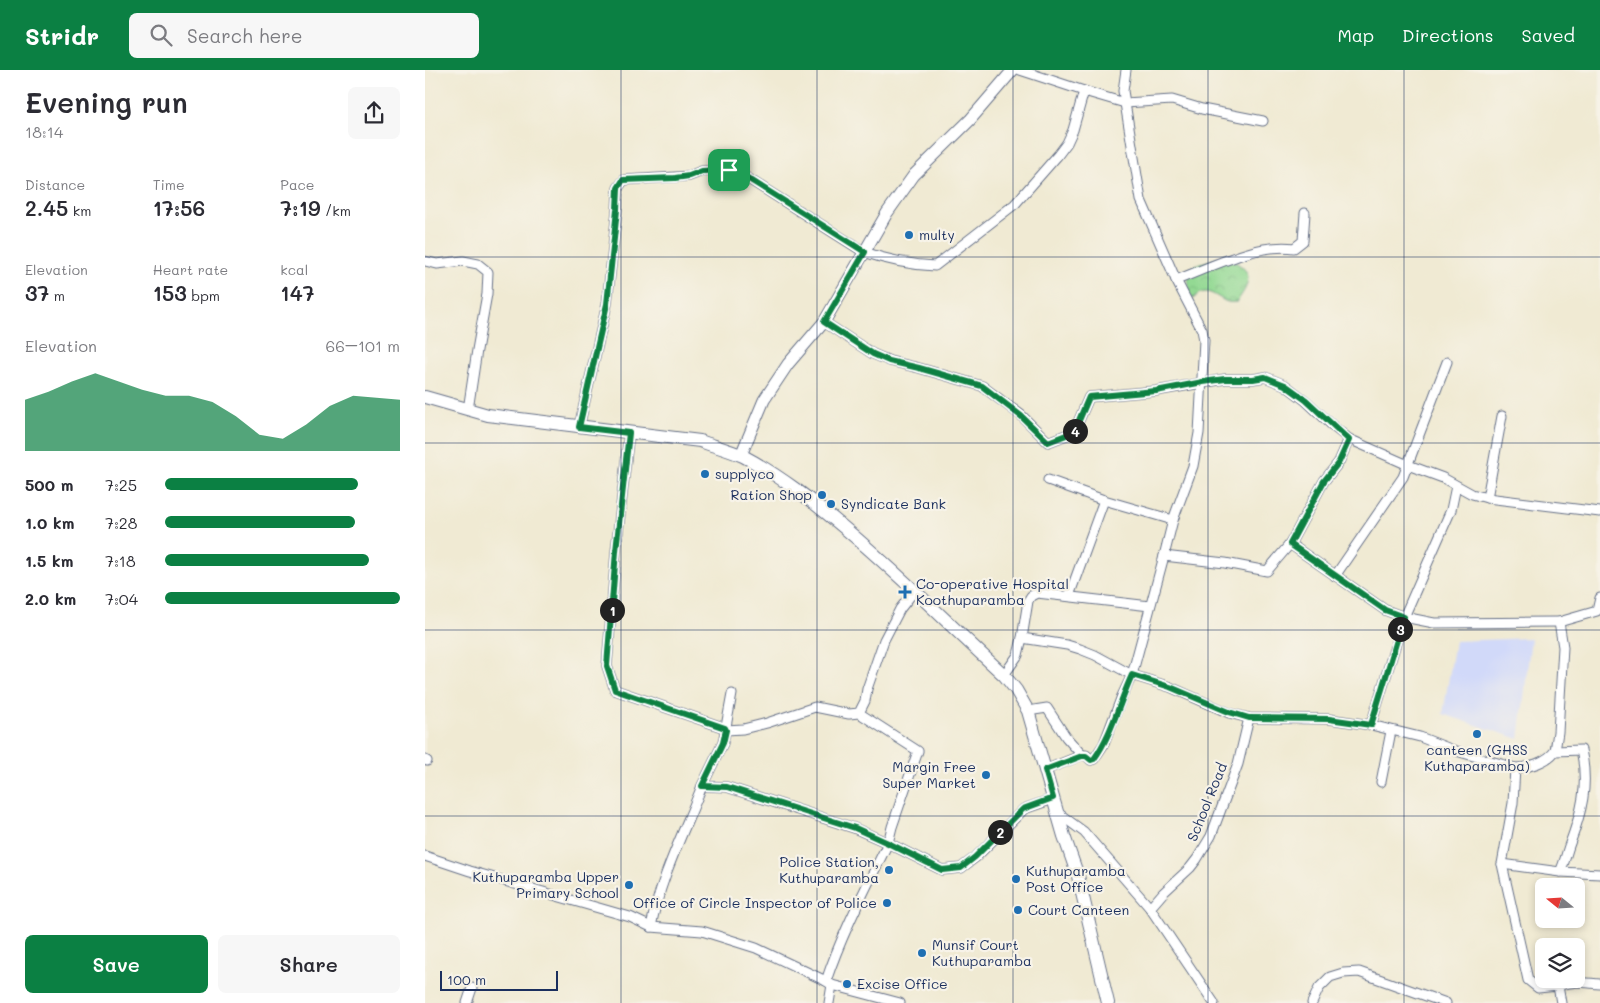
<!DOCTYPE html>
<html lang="en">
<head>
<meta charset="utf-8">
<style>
  :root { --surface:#fff; --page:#f7f7f7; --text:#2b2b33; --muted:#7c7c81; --accent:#0b8043 }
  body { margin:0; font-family:Mali,sans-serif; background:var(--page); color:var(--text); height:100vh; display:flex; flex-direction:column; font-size:19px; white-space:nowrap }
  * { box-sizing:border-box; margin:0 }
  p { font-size:16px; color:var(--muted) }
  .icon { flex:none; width:28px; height:28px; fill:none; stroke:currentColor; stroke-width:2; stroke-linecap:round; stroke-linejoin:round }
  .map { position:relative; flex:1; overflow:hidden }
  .side { display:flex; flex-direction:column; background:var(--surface); width:425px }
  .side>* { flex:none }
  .needle { width:32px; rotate:288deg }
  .tools { position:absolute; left:1110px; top:808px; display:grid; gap:10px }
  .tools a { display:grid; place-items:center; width:50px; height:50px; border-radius:8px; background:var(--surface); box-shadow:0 2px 8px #0003; font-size:25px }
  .scale { position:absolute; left:15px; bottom:12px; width:118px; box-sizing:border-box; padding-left:5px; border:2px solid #1b2f5e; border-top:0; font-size:14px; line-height:18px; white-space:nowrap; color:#1b2f5e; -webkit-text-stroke:4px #f7f3e8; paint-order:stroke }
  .pin { position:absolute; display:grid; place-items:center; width:42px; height:42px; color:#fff; margin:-21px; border-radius:10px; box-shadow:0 2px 8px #0006 }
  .km { position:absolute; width:25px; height:25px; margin:-12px; border-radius:50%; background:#222; color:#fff; font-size:14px; line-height:25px; text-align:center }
  .round { display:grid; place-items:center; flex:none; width:52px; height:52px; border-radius:8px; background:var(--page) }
  .overview { display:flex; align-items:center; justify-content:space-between; height:85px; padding:0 25px }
  h1 { font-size:28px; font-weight:600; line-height:38px }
  .metrics { display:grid; grid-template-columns:repeat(3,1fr); gap:8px; height:85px; padding:5px 25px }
  .metrics div { display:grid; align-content:center }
  .metrics b { font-size:21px; font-weight:600 }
  .metrics small { font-size:14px; font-weight:400 }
  .metrics p { font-size:14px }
  .chart { height:140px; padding:10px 25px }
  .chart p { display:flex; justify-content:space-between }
  .chart svg { width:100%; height:90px; margin-top:5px; fill:var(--accent); opacity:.7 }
  .button { display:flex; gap:10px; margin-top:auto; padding:10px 25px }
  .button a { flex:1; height:58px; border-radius:8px; background:var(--accent); color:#fff; font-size:20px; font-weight:600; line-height:58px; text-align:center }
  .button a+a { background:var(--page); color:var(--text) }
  ul { padding:0 25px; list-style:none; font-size:16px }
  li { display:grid; grid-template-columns:80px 60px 1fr; align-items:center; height:38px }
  li i { height:12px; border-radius:6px; background:var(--accent) }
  header { display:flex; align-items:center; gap:30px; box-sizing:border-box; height:70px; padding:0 25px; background:var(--accent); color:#fff }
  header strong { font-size:24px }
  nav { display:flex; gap:28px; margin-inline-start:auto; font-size:18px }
  .search { width:350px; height:45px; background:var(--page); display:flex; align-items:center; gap:12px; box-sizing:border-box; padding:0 18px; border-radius:8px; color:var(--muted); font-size:19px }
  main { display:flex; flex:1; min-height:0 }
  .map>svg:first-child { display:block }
</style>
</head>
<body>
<header>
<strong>Stridr</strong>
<div class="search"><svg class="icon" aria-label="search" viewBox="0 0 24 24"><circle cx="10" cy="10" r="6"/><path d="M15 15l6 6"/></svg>Search here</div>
<nav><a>Map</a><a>Directions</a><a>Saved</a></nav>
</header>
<main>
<section class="side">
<div class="overview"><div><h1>Evening run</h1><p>18:14</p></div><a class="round"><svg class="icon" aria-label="share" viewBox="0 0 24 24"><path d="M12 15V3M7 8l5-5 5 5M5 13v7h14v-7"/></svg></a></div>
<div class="metrics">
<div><p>Distance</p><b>2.45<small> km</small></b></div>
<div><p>Time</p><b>17:56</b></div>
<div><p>Pace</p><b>7:19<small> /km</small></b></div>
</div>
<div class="metrics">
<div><p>Elevation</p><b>37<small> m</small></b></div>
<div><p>Heart rate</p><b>153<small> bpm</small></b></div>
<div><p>kcal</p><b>147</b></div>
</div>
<div class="chart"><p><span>Elevation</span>66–101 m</p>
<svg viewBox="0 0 160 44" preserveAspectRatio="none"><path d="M0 44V19L10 15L20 10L30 6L40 10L50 14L60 17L70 17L80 20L90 27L100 36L110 38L120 31L130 22L140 17L150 18L160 19V44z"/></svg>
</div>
<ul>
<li><b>500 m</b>7:25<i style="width:82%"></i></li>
<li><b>1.0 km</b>7:28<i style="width:81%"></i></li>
<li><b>1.5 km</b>7:18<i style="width:87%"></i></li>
<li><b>2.0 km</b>7:04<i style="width:100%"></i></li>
</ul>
<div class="button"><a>Save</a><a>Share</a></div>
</section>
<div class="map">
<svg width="1175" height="933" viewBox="0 0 1175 933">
  <defs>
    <pattern id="park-crowns" width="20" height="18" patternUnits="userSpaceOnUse" patternTransform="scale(1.25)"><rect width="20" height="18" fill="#93d993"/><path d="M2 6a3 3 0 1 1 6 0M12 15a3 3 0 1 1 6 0" fill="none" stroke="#7ebb81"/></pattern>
  </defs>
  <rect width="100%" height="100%" fill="#f7f3e8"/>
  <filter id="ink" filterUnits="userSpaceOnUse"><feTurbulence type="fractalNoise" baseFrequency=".02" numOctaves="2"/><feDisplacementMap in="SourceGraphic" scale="10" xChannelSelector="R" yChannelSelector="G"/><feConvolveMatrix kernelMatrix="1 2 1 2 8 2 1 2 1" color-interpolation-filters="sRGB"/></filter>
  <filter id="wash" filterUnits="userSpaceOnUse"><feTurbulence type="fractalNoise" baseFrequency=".0096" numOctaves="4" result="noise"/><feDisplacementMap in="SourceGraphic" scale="20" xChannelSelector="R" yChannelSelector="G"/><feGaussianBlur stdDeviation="1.12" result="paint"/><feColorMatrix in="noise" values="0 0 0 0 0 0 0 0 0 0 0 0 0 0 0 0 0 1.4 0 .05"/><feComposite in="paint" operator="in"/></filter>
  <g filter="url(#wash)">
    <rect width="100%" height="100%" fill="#f0ead3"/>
    <polygon fill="#d1d9f9" points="1106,568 1094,669 1018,644 1030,571"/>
    <path fill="url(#park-crowns)" stroke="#578478" d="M795 188C808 189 827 198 822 214 820 221 815 226 812 232 808 232 804 233 800 231 787 224 781 216 768 229L763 221V200L776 193Z"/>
  </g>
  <g filter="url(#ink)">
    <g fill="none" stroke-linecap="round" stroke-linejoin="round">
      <g stroke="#667087" stroke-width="11">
        <g id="street">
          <polyline points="595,0 659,21"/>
          <polyline points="701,0 698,21 716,130 751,210 777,260 779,270 774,363 768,396 748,450 739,486"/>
          <polyline points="0,191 12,194 38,191 53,194 63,202 62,224 52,280 43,340"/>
          <path d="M751 210C784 198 834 172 869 178L878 171 880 143"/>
          <polyline points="399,252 448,284 465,291 494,298 557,316 596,345 623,372 649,362 664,327 731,321 800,309 828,309 840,307 860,315 881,331 910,358 924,369 983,395 1018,408 1047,424 1062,428 1175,442"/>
          <path d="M154 357 182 234 192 140 193 118 199 110 250 107 264 106 277 101 305 100 316 104 439 182C462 190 486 195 510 196L590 134 633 85 642 73 648 60 659 21 700 33 747 30 777 39 838 51"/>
          <polyline points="204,363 191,481 182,596 190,620 300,658"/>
          <polyline points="623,410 679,430 748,450"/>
          <polyline points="1062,428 1077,346"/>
          <polyline points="865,474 960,540 979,547 1009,553 1134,552"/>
          <polyline points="910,506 978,407 1022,292"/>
          <polyline points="644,526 679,430"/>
          <polyline points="597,568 603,531 606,526 612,523 725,536"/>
          <path d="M579 605 593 585 597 568 642 575 655 579 670 585 707 605 745 617 804 643 824 648 904 649 946 655 995 667 1028 680 1090 698C1103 698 1122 692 1130 681L1133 662 1138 577 1134 552 1172 541 1175 528"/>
          <polyline points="307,624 298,673 277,716 302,717 429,758 463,773 467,757 493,681 434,643"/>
          <polyline points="603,641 622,638 641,667 657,685"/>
          <polyline points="946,655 979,547 1026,440 1031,416"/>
          <polyline points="301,660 318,659 342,653 390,637 424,644 434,643 440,631 442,619 459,570 475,539 490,520"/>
          <path d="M1130 681 1156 680C1164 715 1157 742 1144 776 1141 785 1139 794 1135 802"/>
          <polyline points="0,690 2,691"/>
          <polyline points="1090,698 1088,733 1077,794 1103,910 1113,918 1133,916 1136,933"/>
          <polyline points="620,700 657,685 661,685 666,690 669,689 679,674 697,626 707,605 739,486 800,493 842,501 865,474 899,411 914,392 924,369"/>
          <polyline points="956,712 966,661"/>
          <polyline points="633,743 659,762 725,838 789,933"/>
          <polyline points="0,786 45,801 205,847 226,857 277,861 331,878 401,911 407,915 404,933"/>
          <polyline points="1077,794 1135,802 1175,804"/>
          <polyline points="725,838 738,823 765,798 772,789 786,766 813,694 824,648"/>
          <path d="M226 857C235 808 259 762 277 716"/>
          <path d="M401 911C417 863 441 818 463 773L517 800 536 798 551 787 599 739 628 729"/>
          <polyline points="407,915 475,933"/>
          <path d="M1133 916C1147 910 1160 913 1175 914"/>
          <polyline points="42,933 47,918"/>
          <polyline points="887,933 894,918 905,907 918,903 934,902 1021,933"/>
        </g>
      </g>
      <g stroke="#667087" stroke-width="13">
        <polyline id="secondary" points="316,385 339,330 363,294 399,252 462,143 489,105 545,50 588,0"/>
      </g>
      <g stroke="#667087" stroke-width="14">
        <path id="primary" d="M0 327 63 345 275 371C289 376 304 380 318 386 356 406 390 433 423 461 477 507 527 557 579 605L591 620 603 641 639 766 653 806 683 933"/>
      </g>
      <use href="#street" stroke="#fff" stroke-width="9"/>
      <use href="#secondary" stroke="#fff" stroke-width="11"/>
      <use href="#primary" stroke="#fff" stroke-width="12"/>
    </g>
  </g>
  <g fill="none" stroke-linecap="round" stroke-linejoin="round" filter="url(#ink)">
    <g stroke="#fff" stroke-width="10">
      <path id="route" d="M304 100 316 104 440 182 399 252 448 284 464 291 494 298 557 316 596 346 623 372 649 362 664 327 731 321 778 312 800 309H828L840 307 860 315 881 330 924 370 914 392 899 411 865 474 960 540 979 547 946 655 904 649 824 648 804 642 745 617 707 605C694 633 687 664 669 689L666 690 661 686H657L620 700 628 728 598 739 550 787 536 798 517 800 463 773 430 758 302 717 277 716 298 673 301 660 300 658 190 620 182 596 191 481 204 363 154 357 182 234 192 140 193 118 198 110 250 108 264 106 277 101Z"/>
    </g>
    <use href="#route" stroke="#0b8043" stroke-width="6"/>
  </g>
  <path fill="none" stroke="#1b2f5e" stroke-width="1" stroke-opacity="0.55" d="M196 0V933M392 0V933M588 0V933M783 0V933M979 0V933M0 187H1175M0 373H1175M0 560H1175M0 746H1175"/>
  <g fill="#1f6fb2" stroke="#f7f3e8" stroke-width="2">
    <circle cx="484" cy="165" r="5"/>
    <circle cx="280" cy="404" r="5"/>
    <circle cx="397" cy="425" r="5"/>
    <circle cx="406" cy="434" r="5"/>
    <path d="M477.5 514.5h5v5h5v5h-5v5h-5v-5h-5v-5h5z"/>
    <circle cx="1052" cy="664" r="5"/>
    <circle cx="561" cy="705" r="5"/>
    <circle cx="464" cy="800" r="5"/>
    <circle cx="591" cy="809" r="5"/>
    <circle cx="204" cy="815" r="5"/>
    <circle cx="462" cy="833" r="5"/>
    <circle cx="593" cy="840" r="5"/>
    <circle cx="497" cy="883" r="5"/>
    <circle cx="422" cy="914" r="5"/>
  </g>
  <g text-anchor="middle" stroke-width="4.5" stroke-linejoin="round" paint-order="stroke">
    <g font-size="14" fill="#1b2f5e" stroke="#f7f3e8" text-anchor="start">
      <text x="494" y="170">multy</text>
      <text x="290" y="409">supplyco</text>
      <text x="387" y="430" text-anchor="end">Ration Shop</text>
      <text x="416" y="439">Syndicate Bank</text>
      <text x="491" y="519">Co-operative Hospital<tspan x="491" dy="16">Koothuparamba</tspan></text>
      <text x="1052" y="685" text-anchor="middle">canteen (GHSS<tspan x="1052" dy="16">Kuthaparamba)</tspan></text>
      <text x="551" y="702" text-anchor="end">Margin Free<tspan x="551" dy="16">Super Market</tspan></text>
      <text x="454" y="797" text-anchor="end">Police Station,<tspan x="454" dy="16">Kuthuparamba</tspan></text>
      <text x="601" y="806">Kuthuparamba<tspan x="601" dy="16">Post Office</tspan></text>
      <text x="194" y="812" text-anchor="end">Kuthuparamba Upper<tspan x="194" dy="16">Primary School</tspan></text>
      <text x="452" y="838" text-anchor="end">Office of Circle Inspector of Police</text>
      <text x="603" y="845">Court Canteen</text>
      <text x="507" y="880">Munsif Court<tspan x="507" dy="16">Kuthuparamba</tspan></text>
      <text x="432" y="919">Excise Office</text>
    </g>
    <g font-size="14" fill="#1b2f5e" stroke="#f7f3e8">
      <text transform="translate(782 732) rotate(-68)" y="5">School Road</text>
    </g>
  </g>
</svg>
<div class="tools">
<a><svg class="needle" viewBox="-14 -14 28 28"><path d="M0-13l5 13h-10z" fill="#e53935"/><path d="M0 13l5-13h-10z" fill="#7c7c81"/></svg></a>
<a><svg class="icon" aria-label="layers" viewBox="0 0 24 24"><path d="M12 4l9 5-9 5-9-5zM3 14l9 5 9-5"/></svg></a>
</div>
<div class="scale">100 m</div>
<div class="pin" style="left:304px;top:100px;background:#1e9e55"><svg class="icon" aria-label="arrive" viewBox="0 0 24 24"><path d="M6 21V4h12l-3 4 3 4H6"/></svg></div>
<b class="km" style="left:187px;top:540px">1</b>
<b class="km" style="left:575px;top:762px">2</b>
<b class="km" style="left:975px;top:559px">3</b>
<b class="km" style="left:650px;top:361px">4</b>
</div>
</main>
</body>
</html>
